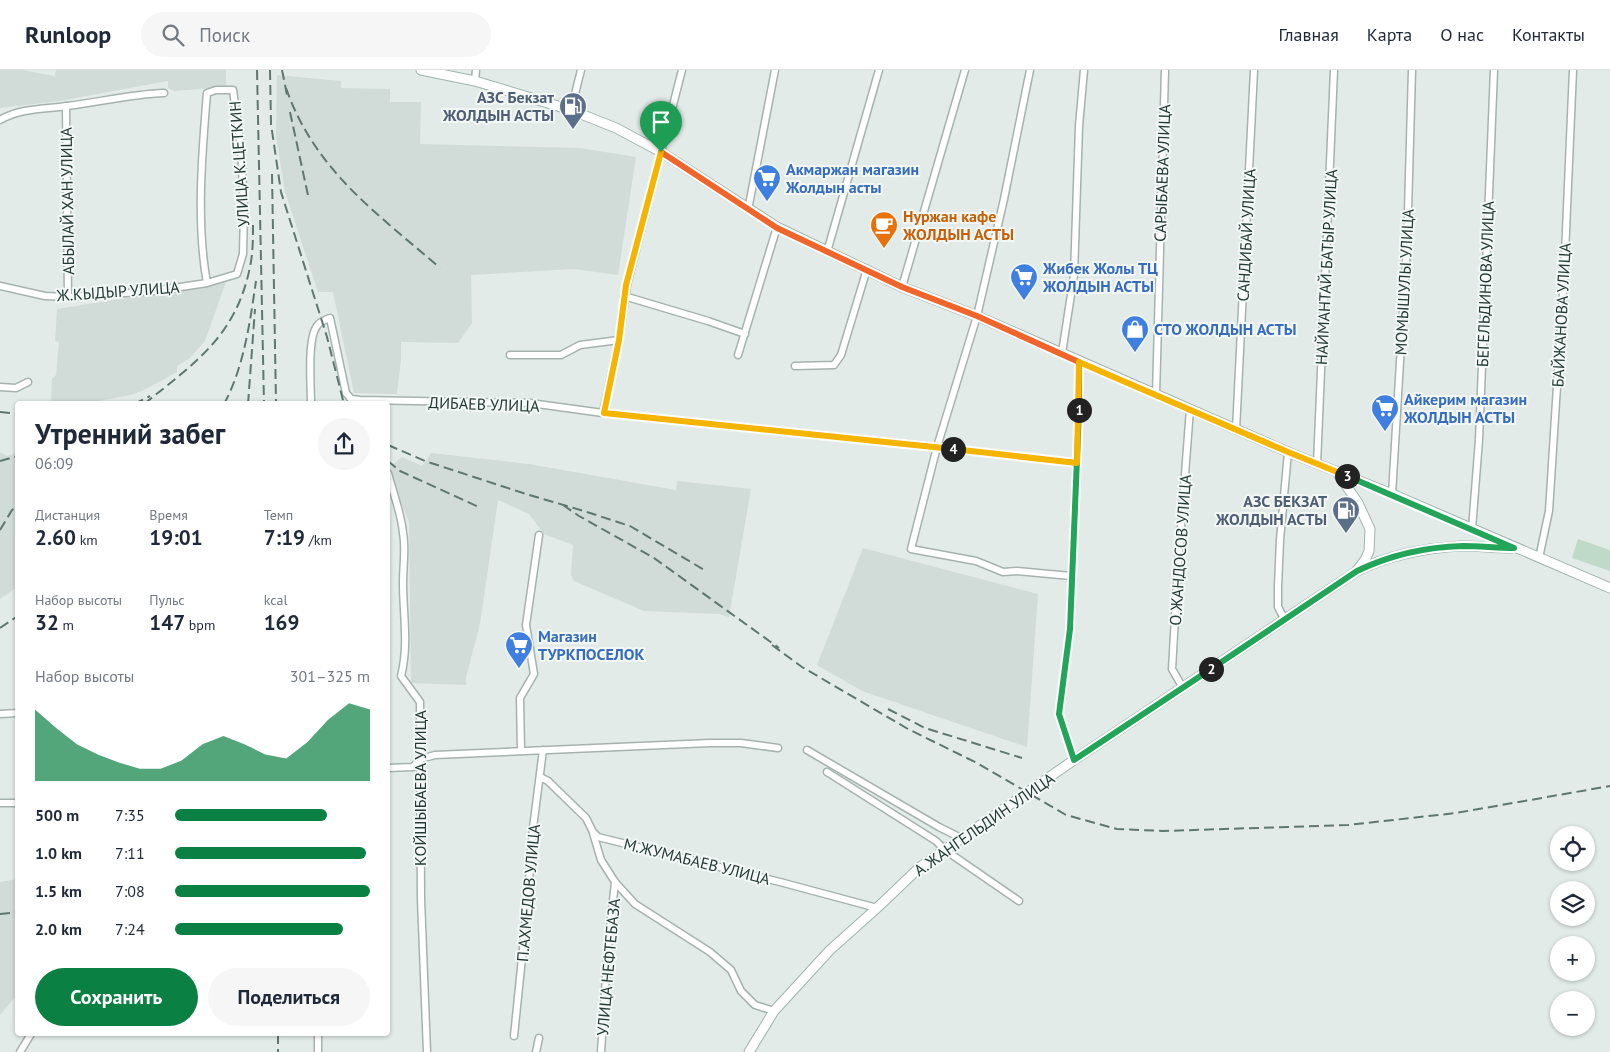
<!DOCTYPE html>
<html lang="ru">
<head>
<meta charset="utf-8">
<style>
  :root { --surface:#fff; --page:#f6f6f7; --text:#1f2937; --muted:#747a83; --line:#e0e1e3; --accent:#0b8043 }
  body { margin:0; font-family:"PT Sans",sans-serif; background:var(--page); color:var(--text); height:100vh; display:flex; flex-direction:column; font-size:19px; white-space:nowrap }
  * { box-sizing:border-box; margin:0 }
  p { font-size:16px; color:var(--muted) }
  .icon { flex:none; width:28px; height:28px; fill:none; stroke:currentColor; stroke-width:2; stroke-linecap:round; stroke-linejoin:round }
  .map { position:relative; flex:1; overflow:hidden }
  .drawer { position:absolute; left:15px; top:331px; width:375px; height:635px; display:flex; flex-direction:column; background:var(--surface); border-radius:5px; box-shadow:0 1px 4px #0004 }
  .drawer>* { flex:none }
  .fabs { position:absolute; left:1550px; top:756px; display:grid; gap:10px }
  .fabs a { display:grid; place-items:center; width:45px; height:45px; border-radius:50%; background:var(--surface); box-shadow:0 1px 4px #0004; font-size:25px }
  .pin { position:absolute; display:grid; place-items:center; width:42px; height:42px; color:#fff; margin:-51px -21px; border-radius:50% 50% 50% 0; rotate:-45deg; box-shadow:0 0 5px #0007 }
  .pin .icon { rotate:45deg }
  .km { position:absolute; width:25px; height:25px; margin:-12px; border-radius:50%; background:#222; color:#fff; font-size:14px; line-height:25px; text-align:center }
  .round { display:grid; place-items:center; flex:none; width:52px; height:52px; border-radius:26px; background:var(--page) }
  .headline { display:flex; align-items:center; justify-content:space-between; height:85px; padding:0 20px }
  h1 { font-size:28px; font-weight:700; line-height:38px }
  .metrics { display:grid; grid-template-columns:repeat(3,1fr); gap:8px; height:85px; padding:5px 20px }
  .metrics div { display:grid; align-content:center }
  .metrics b { font-size:21px; font-weight:700 }
  .metrics small { font-size:14px; font-weight:400 }
  .metrics p { font-size:14px }
  .chart { height:140px; padding:10px 20px }
  .chart p { display:flex; justify-content:space-between }
  .chart svg { width:100%; height:90px; margin-top:5px; fill:var(--accent); opacity:.7 }
  .action { display:flex; gap:10px; margin-top:auto; padding:10px 20px }
  .action a { flex:1; height:58px; border-radius:30px; background:var(--accent); color:#fff; font-size:20px; font-weight:700; line-height:58px; text-align:center }
  .action a+a { background:var(--page); color:var(--text) }
  ul { padding:0 20px; list-style:none; font-size:16px }
  li { display:grid; grid-template-columns:80px 60px 1fr; align-items:center; height:38px }
  li i { height:12px; border-radius:6px; background:var(--accent) }
  header { display:flex; align-items:center; gap:30px; box-sizing:border-box; height:70px; padding:0 25px; background:var(--surface); border-bottom:1px solid var(--line) }
  header strong { font-size:24px }
  nav { display:flex; gap:28px; margin-inline-start:auto; font-size:18px }
  .search { width:350px; height:45px; background:var(--page); display:flex; align-items:center; gap:12px; box-sizing:border-box; padding:0 18px; border-radius:28px; color:var(--muted); font-size:19px }
  .map>svg:first-child { display:block }
</style>
</head>
<body>
<header>
<strong>Runloop</strong>
<div class="search"><svg class="icon" aria-label="search" viewBox="0 0 24 24"><circle cx="10" cy="10" r="6"/><path d="M15 15l6 6"/></svg>Поиск</div>
<nav><a>Главная</a><a>Карта</a><a>О нас</a><a>Контакты</a></nav>
</header>
<div class="map">
<svg width="1610" height="982" viewBox="0 0 1610 982">
  <rect width="100%" height="100%" fill="#e3ebe8"/>
  <g fill="#d1dbd7">
    <polygon points="0,0 22,0 55,6 56,0 226,0 226,15 223,17 174,21 168,18 168,11 59,31 0,38"/>
    <polygon points="277,5 341,11 341,18 390,19 390,32 421,32 420,74 580,78 636,87 618,205 574,199 471,205 472,253 458,273 401,272 401,290 397,324 354,323 333,222 318,222 285,122 276,66"/>
    <polygon points="226,212 205,271 190,288 177,296 177,302 144,320 131,325 82,334 51,334 52,308 56,305 59,272 55,271 57,239"/>
    <polygon points="0,382 7,386 18,382 17,517 0,529"/>
    <polygon points="431,383 529,394 676,420 677,411 751,419 729,547 719,544 644,541 574,511 571,505 573,475 544,464 529,444 498,430 480,554 466,607 466,615 411,613 409,452 393,411 392,395 402,387 422,396"/>
    <polygon points="863,478 1038,524 1027,677 862,621 817,595"/>
    <polygon points="17,809 17,925 0,945 0,812"/>
  </g>
  <polygon fill="#bfdac8" points="1578,469 1610,480 1610,501 1572,488"/>
  <g fill="none" stroke-linecap="round" stroke-linejoin="round">
    <g stroke="#a6b2af" stroke-width="9">
      <g id="street">
        <polyline points="1030,0 1004,129 977,246 937,377 911,479 976,491 1003,502 1017,501 1071,506"/>
        <polyline points="475,11 476,0"/>
        <polyline points="66,36 68,227"/>
        <polyline points="571,40 581,0"/>
        <path d="M0 50C20 38 45 39 68 36 100 32 132 24 164 23"/>
        <polyline points="748,140 775,0"/>
        <polyline points="827,182 879,0"/>
        <path d="M0 216 45 226 68 227 154 221 207 213 237 204 243 184 244 139 241 78 233 20H216L207 23C202 83 196 153 207 213"/>
        <polyline points="902,217 965,0"/>
        <polyline points="624,226 708,251 745,264"/>
        <polyline points="1062,283 1074,205 1079,56 1084,0"/>
        <polyline points="510,285 561,285 580,275 619,270"/>
        <polyline points="738,285 777,157"/>
        <polyline points="795,296 834,295 841,285 867,199"/>
        <polyline points="0,317 16,318 28,312"/>
        <polyline points="1156,325 1165,0"/>
        <path d="M311 334C311 316 307 269 317 256 320 251 326 250 330 248L346 323 351 329 360 330 530 333 603 343 937 377 1077 393"/>
        <polyline points="603,343 619,270 627,215 682,0"/>
        <polyline points="1236,360 1254,0"/>
        <polyline points="1317,394 1334,0"/>
        <path d="M388 403C393 423 401 442 403 463 406 479 403 496 403 513 403 544 409 575 401 606L420 632 421 829 427 982"/>
        <polyline points="1392,424 1407,176 1412,0"/>
        <polyline points="1472,459 1479,370 1494,0"/>
        <polyline points="1539,488 1549,441 1564,207 1573,0"/>
        <polyline points="1285,550 1278,537 1278,516 1280,470 1288,382"/>
        <polyline points="1183,618 1172,599 1178,496 1190,339"/>
        <polyline points="0,644 18,643"/>
        <polyline points="807,680 939,757 961,768"/>
        <polyline points="521,681 520,628 534,604 526,555 539,465"/>
        <polyline points="1074,690 1059,644 1070,559 1078,354 1079,292"/>
        <polyline points="388,698 413,697 420,689 435,685 710,673 741,673 778,678"/>
        <polyline points="827,702 936,771 945,780 1019,831"/>
        <polyline points="540,707 548,711 586,748 593,762 598,767 780,812 877,838"/>
        <polyline points="0,733 18,733"/>
        <polyline points="593,763 601,790 615,812 635,834 710,882 731,900 741,921 755,935 774,941"/>
        <polyline points="318,964 318,982"/>
        <polyline points="514,966 526,849 533,758 543,680"/>
        <polyline points="20,982 31,964"/>
        <polyline points="536,982 539,968"/>
        <polyline points="601,982 608,877 615,812"/>
      </g>
    </g>
    <g stroke="#a0b3ad" stroke-width="11">
      <g id="secondary">
        <polyline points="421,0 475,11 571,40 616,58 661,82 777,157 902,217 977,246 1288,382 1392,424 1610,518"/>
        <polyline points="1337,402 1358,433 1370,459 1369,481 1365,490 1358,499"/>
        <path d="M749 982 774 941 830 880 877 838 920 797 1074 690 1357 501C1389 485 1424 478 1461 476 1478 476 1494 478 1511 478"/>
      </g>
    </g>
    <use href="#street" stroke="#fff" stroke-width="6"/>
    <use href="#secondary" stroke="#fff" stroke-width="9"/>
    <g stroke="#5f7671" stroke-width="2" stroke-dasharray="10 5" stroke-linecap="butt">
      <polyline points="257,0 264,334"/>
      <polyline points="270,0 271,54 281,122 327,267 344,334"/>
      <polyline points="282,0 287,25"/>
      <path d="M286 18C315 101 377 143 440 198"/>
      <polyline points="290,42 309,130"/>
      <polyline points="272,104 276,334"/>
      <polyline points="134,334 150,326"/>
      <path d="M144 334C195 293 236 266 250 197 253 183 253 168 253 154"/>
      <path d="M224 334C244 297 250 252 256 211"/>
      <polyline points="248,334 255,239"/>
      <polyline points="0,342 18,344"/>
      <polyline points="388,375 425,391 526,424 584,441 630,456 706,501"/>
      <polyline points="0,391 18,386"/>
      <polyline points="388,391 400,401 481,438"/>
      <polyline points="563,435 579,446 654,488 779,578"/>
      <polyline points="0,460 12,440 18,436"/>
      <polyline points="0,558 18,546"/>
      <polyline points="772,575 802,597 908,659 977,693 1066,745 1117,759 1163,761 1348,755 1456,743 1610,716"/>
      <polyline points="888,639 925,658 1022,688"/>
      <polyline points="0,844 18,842"/>
      <polyline points="278,964 278,982"/>
    </g>
  </g>
  <g fill="none" stroke-linecap="round" stroke-linejoin="round">
    <g stroke="#fff" stroke-width="10">
      <polyline id="split-1" points="661,82 777,158 902,217 977,246 1079,292 1079,340"/>
    </g>
    <g stroke="#fff" stroke-width="10">
      <polyline id="split-2" points="1079,340 1070,559 1059,644 1074,690 1211,599"/>
    </g>
    <g stroke="#fff" stroke-width="10">
      <path id="split-3" d="M1211 599 1357 501C1390 485 1426 477 1463 476 1480 476 1497 478 1514 478L1347 406"/>
    </g>
    <g stroke="#fff" stroke-width="10">
      <polyline id="split-4" points="953,379 1077,393 1079,292 1288,382 1347,406"/>
    </g>
    <g stroke="#fff" stroke-width="10">
      <polyline id="split-5" points="661,82 626,215 619,270 604,343 953,379"/>
    </g>
    <use href="#split-1" stroke="#f0652b" stroke-width="6"/>
    <use href="#split-2" stroke="#22a559" stroke-width="6"/>
    <use href="#split-3" stroke="#22a559" stroke-width="6"/>
    <use href="#split-4" stroke="#f5b400" stroke-width="6"/>
    <use href="#split-5" stroke="#f5b400" stroke-width="6"/>
  </g>
  <defs>
    <g id="fuel-pin" transform="scale(1.4375)"><path d="M0 17L-7.5 6A9.5 9.5 0 1 1 7.5 6Z" fill="#5c6f8a" stroke="#f3f8f6"/><path d="M-5.5-6h7V0h2V4h1.3V-2.5L3-4.5l.8-.8L6-3V5H2.5V1h-1V6h-7ZM-4.2-4.7v3.2H.2V-4.7Z" fill="#fff"/></g>
    <g id="supermarket-pin" transform="scale(1.4375)"><path d="M0 17L-7.5 6A9.5 9.5 0 1 1 7.5 6Z" fill="#3f7fe0" stroke="#f3f8f6"/><path d="M-6-5.5h2.5l.6 2H6L4.5 2H-2.5L-4.4-4H-6ZM-1.5 3.2a1.3 1.3 0 1 0 .1 0ZM3 3.2a1.3 1.3 0 1 0 .1 0Z" fill="#fff"/></g>
    <g id="cafe-pin" transform="scale(1.4375)"><path d="M0 17L-7.5 6A9.5 9.5 0 1 1 7.5 6Z" fill="#e8710a" stroke="#f3f8f6"/><path d="M-5.5-4.5H6V0H3Q3 3.5 0 3.5H-2.5Q-5.5 3.5-5.5 0ZM3-3.2v2h1.7v-2ZM-6 4.5H4V6H-6Z" fill="#fff"/></g>
    <g id="shop-pin" transform="scale(1.4375)"><path d="M0 17L-7.5 6A9.5 9.5 0 1 1 7.5 6Z" fill="#3f7fe0" stroke="#f3f8f6"/><path d="M-5-2.5h2.3a2.7 3.5 0 0 1 5.4 0H5L5.5 6h-11ZM-1.5-2.5h3a1.5 2.3 0 0 0-3 0Z" fill="#fff"/></g>
  </defs>
  <g fill-rule="evenodd">
    <use href="#fuel-pin" x="573" y="36"/>
    <use href="#supermarket-pin" x="767" y="108"/>
    <use href="#cafe-pin" x="884" y="155"/>
    <use href="#supermarket-pin" x="1024" y="207"/>
    <use href="#shop-pin" x="1135" y="259"/>
    <use href="#supermarket-pin" x="1385" y="338"/>
    <use href="#fuel-pin" x="1346" y="440"/>
    <use href="#supermarket-pin" x="519" y="575"/>
  </g>
  <g text-anchor="middle" stroke-width="4" stroke-linejoin="round" paint-order="stroke">
    <g font-size="16" font-weight="bold" fill="#4e5e75" stroke="#f3f8f6" text-anchor="end">
      <text x="554" y="33">АЗС Бекзат<tspan x="554" dy="18">ЖОЛДЫН АСТЫ</tspan></text>
      <text x="1327" y="437">АЗС БЕКЗАТ<tspan x="1327" dy="18">ЖОЛДЫН АСТЫ</tspan></text>
    </g>
    <g font-size="16" fill="#253a36" stroke="#f3f8f6">
      <text transform="translate(239 94) rotate(-94)" y="6">УЛИЦА К.ЦЕТКИН</text>
      <text transform="translate(1162 103) rotate(-88)" y="6">САРЫБАЕВА УЛИЦА</text>
      <text transform="translate(67 131) rotate(-91)" y="6">АБЫЛАЙ ХАН УЛИЦА</text>
      <text transform="translate(1246 165) rotate(-87)" y="6">САНДИБАЙ УЛИЦА</text>
      <text transform="translate(1326 197) rotate(-87)" y="6">НАЙМАНТАЙ БАТЫР УЛИЦА</text>
      <text transform="translate(1404 212) rotate(-87)" y="6">МОМЫШУЛЫ УЛИЦА</text>
      <text transform="translate(1485 214) rotate(-88)" y="6">БЕГЕЛЬДИНОВА УЛИЦА</text>
      <text transform="translate(118 221) rotate(-4)" y="6">Ж.КЫДЫР УЛИЦА</text>
      <text transform="translate(1561 245) rotate(-87)" y="6">БАЙЖАНОВА УЛИЦА</text>
      <text transform="translate(484 334) rotate(2)" y="6">ДИБАЕВ УЛИЦА</text>
      <text transform="translate(1180 480) rotate(-86)" y="6">О.ЖАНДОСОВ УЛИЦА</text>
      <text transform="translate(420 718) rotate(-90)" y="6">КОЙШЫБАЕВА УЛИЦА</text>
      <text transform="translate(984 754) rotate(-35)" y="6">А.ЖАНГЕЛЬДИН УЛИЦА</text>
      <text transform="translate(697 791) rotate(14)" y="6">М.ЖУМАБАЕВ УЛИЦА</text>
      <text transform="translate(528 823) rotate(-85)" y="6">П.АХМЕДОВ УЛИЦА</text>
      <text transform="translate(608 897) rotate(-85)" y="6">УЛИЦА НЕФТЕБАЗА</text>
    </g>
    <g font-size="16" font-weight="bold" fill="#366cbe" stroke="#f3f8f6" text-anchor="start">
      <text x="786" y="105">Акмаржан магазин<tspan x="786" dy="18">Жолдын асты</tspan></text>
      <text x="1043" y="204">Жибек Жолы ТЦ<tspan x="1043" dy="18">ЖОЛДЫН АСТЫ</tspan></text>
      <text x="1154" y="265">СТО ЖОЛДЫН АСТЫ</text>
      <text x="1404" y="335">Айкерим магазин<tspan x="1404" dy="18">ЖОЛДЫН АСТЫ</tspan></text>
      <text x="538" y="572">Магазин<tspan x="538" dy="18">ТУРКПОСЕЛОК</tspan></text>
    </g>
    <g font-size="16" font-weight="bold" fill="#c56008" stroke="#f3f8f6" text-anchor="start">
      <text x="903" y="152">Нуржан кафе<tspan x="903" dy="18">ЖОЛДЫН АСТЫ</tspan></text>
    </g>
  </g>
</svg>
<div class="fabs">
<a><svg class="icon" aria-label="locate" viewBox="0 0 24 24"><circle cx="12" cy="12" r="6"/><path d="M12 2v4M12 18v4M2 12h4M18 12h4"/></svg></a>
<a><svg class="icon" aria-label="layers" viewBox="0 0 24 24"><path d="M12 4l9 5-9 5-9-5zM3 14l9 5 9-5"/></svg></a>
<a>+</a>
<a>−</a>
</div>
<div class="pin" style="left:661px;top:82px;background:#1e9e55"><svg class="icon" aria-label="arrive" viewBox="0 0 24 24"><path d="M6 21V4h12l-3 4 3 4H6"/></svg></div>
<b class="km" style="left:1079px;top:340px">1</b>
<b class="km" style="left:1211px;top:599px">2</b>
<b class="km" style="left:1347px;top:406px">3</b>
<b class="km" style="left:953px;top:379px">4</b>
<section class="drawer">
<div class="headline"><div><h1>Утренний забег</h1><p>06:09</p></div><a class="round"><svg class="icon" aria-label="share" viewBox="0 0 24 24"><path d="M12 15V3M7 8l5-5 5 5M5 13v7h14v-7"/></svg></a></div>
<div class="metrics">
<div><p>Дистанция</p><b>2.60<small> km</small></b></div>
<div><p>Время</p><b>19:01</b></div>
<div><p>Темп</p><b>7:19<small> /km</small></b></div>
</div>
<div class="metrics">
<div><p>Набор высоты</p><b>32<small> m</small></b></div>
<div><p>Пульс</p><b>147<small> bpm</small></b></div>
<div><p>kcal</p><b>169</b></div>
</div>
<div class="chart"><p><span>Набор высоты</span>301–325 m</p>
<svg viewBox="0 0 160 44" preserveAspectRatio="none"><path d="M0 44V9L10 18L20 26L30 31L40 35L50 38L60 38L70 34L80 26L90 22L100 26L110 31L120 33L130 25L140 14L150 6L160 9V44z"/></svg>
</div>
<ul>
<li><b>500 m</b>7:35<i style="width:78%"></i></li>
<li><b>1.0 km</b>7:11<i style="width:98%"></i></li>
<li><b>1.5 km</b>7:08<i style="width:100%"></i></li>
<li><b>2.0 km</b>7:24<i style="width:86%"></i></li>
</ul>
<div class="action"><a>Сохранить</a><a>Поделиться</a></div>
</section>
</div>
</body>
</html>
